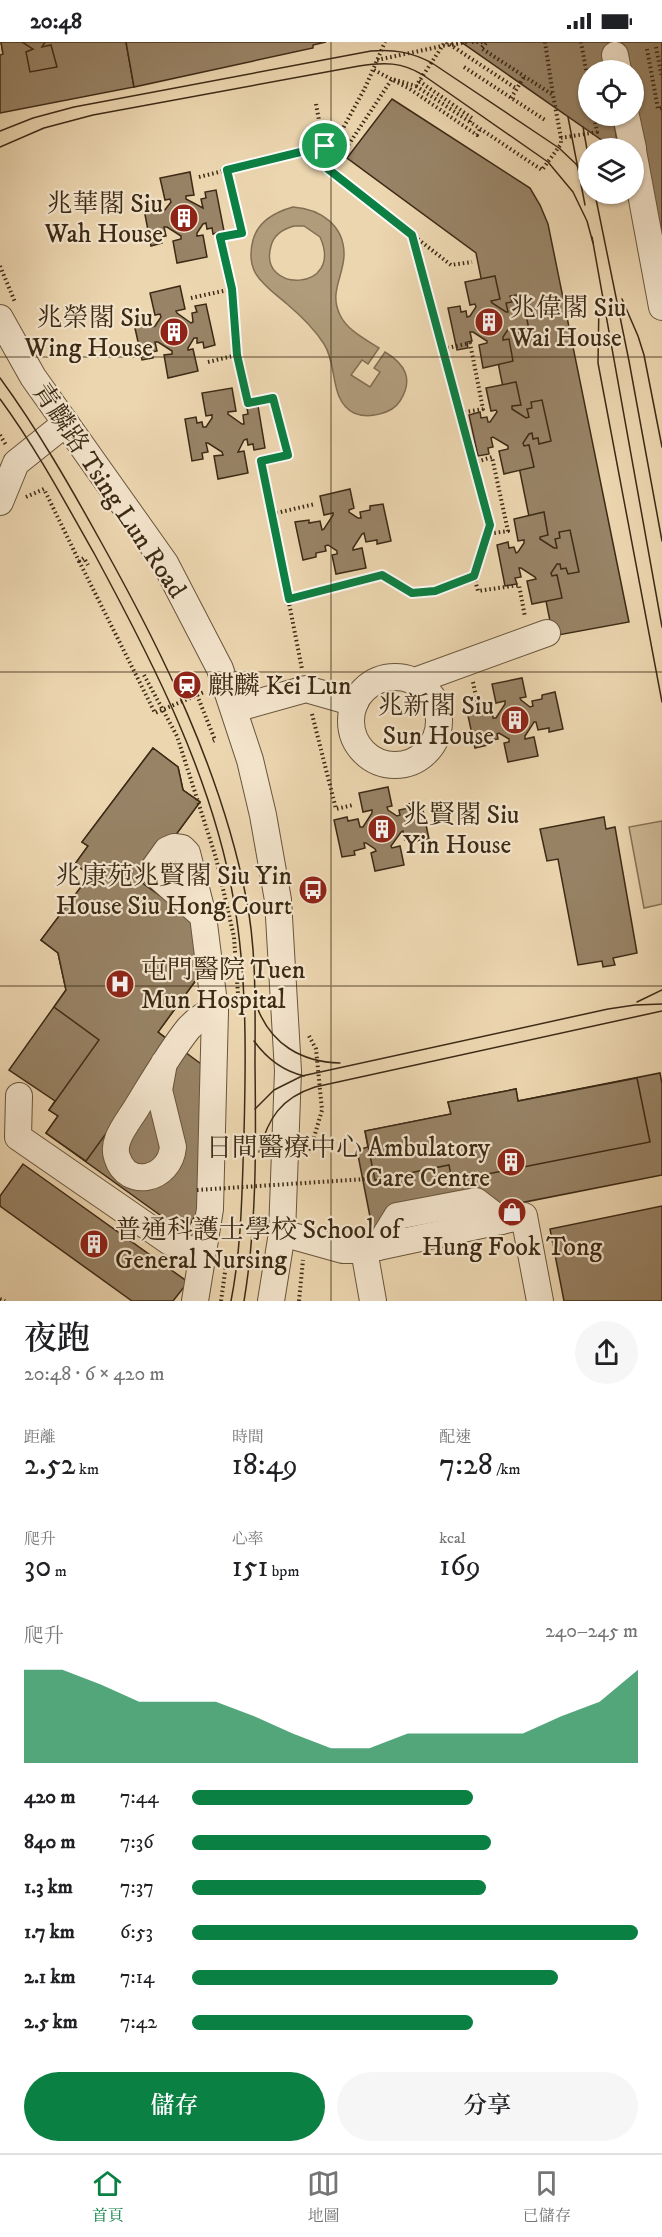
<!DOCTYPE html>
<html lang="zh-TW">
<head>
<meta charset="utf-8">
<style>
  :root { --surface:#fff; --page:#f6f6f6; --text:#202124; --muted:#757577; --line:#e0e0e0; --accent:#0b8043 }
  body { margin:0; font-family:"IM FELL DW Pica","Noto Serif TC",serif; background:var(--page); color:var(--text); height:100vh; display:flex; flex-direction:column; font-size:22px; white-space:nowrap }
  * { box-sizing:border-box; margin:0 }
  p { font-size:20px; color:var(--muted) }
  .icon { flex:none; width:33px; height:33px; fill:none; stroke:currentColor; stroke-width:2; stroke-linecap:round; stroke-linejoin:round }
  .map { position:relative; height:1259px; overflow:hidden }
  .panel { display:flex; flex-direction:column; background:var(--surface); flex:1 }
  .panel>* { flex:none }
  .controls { position:absolute; left:578px; top:18px; display:grid; gap:12px }
  .controls a { display:grid; place-items:center; width:66px; height:66px; border-radius:50%; background:var(--surface); box-shadow:0 2px 4px #0004; font-size:30px }
  .pin { position:absolute; display:grid; place-items:center; width:51px; height:51px; color:#fff; margin:-26px; border:3px solid #fff; border-radius:50%; box-shadow:0 2px 6px #0007 }
  .round { display:grid; place-items:center; flex:none; width:63px; height:63px; border-radius:32px; background:var(--page) }
  .headline { display:flex; align-items:center; justify-content:space-between; height:102px; padding:0 24px }
  h1 { font-size:33px; font-weight:600; line-height:45px }
  .figures { display:grid; grid-template-columns:repeat(3,1fr); gap:9px; height:102px; padding:6px 24px }
  .figures div { display:grid; align-content:center }
  .figures b { font-size:30px; font-weight:600 }
  .figures small { font-size:16px; font-weight:400 }
  .figures p { font-size:16px }
  .chart { height:168px; padding:12px 24px }
  .chart p { display:flex; justify-content:space-between }
  .chart svg { width:100%; height:108px; margin-top:6px; fill:var(--accent); opacity:.7 }
  .cta { display:flex; gap:12px; margin-top:auto; padding:12px 24px }
  .cta a { flex:1; height:69px; border-radius:36px; background:var(--accent); color:#fff; font-size:24px; font-weight:600; line-height:69px; text-align:center }
  .cta a+a { background:var(--page); color:var(--text) }
  ul { padding:0 24px; list-style:none; font-size:20px }
  li { display:grid; grid-template-columns:96px 72px 1fr; align-items:center; height:45px }
  li i { height:15px; border-radius:8px; background:var(--accent) }
  .status { display:flex; justify-content:space-between; align-items:center; height:42px; padding:0 30px; background:var(--surface); direction:ltr }
  .status svg { height:16px; fill:currentColor }
  .tab-bar { display:flex; justify-content:space-around; align-items:center; height:84px; border-top:2px solid var(--line); background:var(--surface); font-size:16px; color:var(--muted) }
  .tab-bar a { display:grid; justify-items:center; gap:3px }
  .tab-bar .on { color:var(--accent) }
  .map>svg:first-child { display:block }
</style>
</head>
<body>
<div class="status"><b>20:48</b><svg viewBox="0 0 49 12"><path d="M0 12V9h3v3zM5 12V6h3v6zM10 12V3h3v9zM15 12V0h3v12zM26 1h20v11H26zM47 4h2v5h-2z"/></svg></div>
<div class="map">
<svg width="662" height="1259" viewBox="0 0 662 1259">
  <rect width="100%" height="100%" fill="#ecd6b0"/>
  <filter id="stains"><feTurbulence type="fractalNoise" baseFrequency=".00333" numOctaves="4"/><feColorMatrix values="0 0 0 0 .2 0 0 0 0 .09 0 0 0 0 .02 0 0 0 .5 -.17"/></filter>
  <radialGradient id="worn" r=".72"><stop offset=".6" stop-color="#630" stop-opacity="0"/><stop offset="1" stop-color="#630" stop-opacity=".3"/></radialGradient>
  <polygon fill="#ceb996" stroke="#857256" stroke-width="1.5" points="662,779 662,862 644,866 629,785"/>
  <path fill="#b09c7b" stroke="#826e52" stroke-width="1.5" fill-rule="evenodd" d="M293 165C320 167 345 183 344 214 343 235 329 251 340 273 347 288 365 297 379 306L368 322 362 318 351 333 370 345 380 330 374 326 385 310C405 322 414 337 400 359 392 372 368 377 354 371 329 359 338 323 324 302 315 288 300 273 287 262 265 243 244 232 253 198 258 179 275 170 293 165ZM294 184H304L320 195C345 250 257 252 271 204 274 192 283 187 294 184Z"/>
  <g fill="#988366" stroke="#3c2a15" stroke-width="1.5">
    <polygon points="1,0 18,0 20,9 3,12"/>
    <polygon points="1,0 126,0 134,45 0,71 0,13 3,12"/>
    <polygon points="22,0 45,0 42,5 51,3 57,25 30,30 26,10 33,7"/>
    <polygon points="126,0 326,0 313,3 313,6 134,45"/>
    <polygon points="461,0 662,0 662,203 633,49 633,28 588,28 588,74 613,74 618,105 613,106"/>
    <polygon points="392,57 530,146 540,163 548,182 629,580 553,594 476,211 347,116"/>
    <polygon points="190,130 194,153 186,154 186,157 203,166 201,157 206,156 205,150 216,148 224,189 213,192 212,186 207,187 206,181 203,182 197,191 197,194 203,193 207,215 177,221 173,199 181,197 181,194 167,185 164,185 166,194 161,195 162,201 151,204 143,162 154,160 155,166 161,165 161,170 164,169 171,160 170,157 165,158 160,136"/>
    <polygon points="495,234 500,257 491,259 492,261 506,270 508,270 506,261 512,260 510,254 522,252 530,293 519,296 518,290 512,291 511,285 509,286 503,295 503,298 509,297 513,319 483,326 479,303 487,301 487,299 473,290 470,290 472,299 467,300 468,306 457,308 448,266 460,264 461,270 466,269 467,275 470,274 476,265 475,262 470,263 465,240"/>
    <polygon points="180,244 185,267 176,269 177,271 191,281 193,280 192,271 197,270 195,264 206,262 215,303 204,306 203,300 197,301 197,296 194,296 188,306 188,308 193,307 198,329 168,336 164,313 172,312 172,309 158,300 155,300 157,309 152,310 153,316 142,318 133,277 144,275 146,280 151,279 152,285 155,284 161,275 160,272 155,273 150,251"/>
    <polygon points="516,340 521,363 512,364 512,367 526,376 529,375 527,367 532,366 531,360 542,358 551,399 539,402 538,396 533,397 532,391 529,392 523,401 524,404 529,403 534,425 504,432 499,409 508,407 508,404 493,395 491,396 493,405 488,406 489,412 478,414 469,373 480,370 481,376 487,375 488,380 490,380 497,370 496,368 491,369 486,346"/>
    <polygon points="232,346 236,369 228,370 228,372 242,382 244,382 243,373 248,372 247,366 258,364 265,406 254,408 253,402 248,403 247,397 244,398 238,410 244,409 248,431 218,437 214,414 223,413 222,410 208,401 206,401 208,410 202,411 203,417 192,419 185,377 196,375 197,381 202,380 203,385 206,385 212,376 212,373 206,374 202,351"/>
    <polygon points="350,447 354,466 349,468 349,470 358,476 361,476 360,470 370,468 370,464 383,462 391,499 377,502 377,498 366,500 364,491 362,492 353,506 353,508 362,506 366,526 336,532 332,513 337,512 337,509 328,503 325,504 326,509 316,511 316,515 303,518 295,480 309,478 309,481 320,479 322,488 324,487 333,473 333,471 324,473 320,454"/>
    <polygon points="544,470 548,493 540,495 540,497 554,506 557,506 555,497 560,496 559,490 570,488 579,530 568,532 566,526 561,527 560,522 557,522 551,531 552,534 557,533 562,556 532,562 527,539 536,537 535,535 521,526 519,526 521,535 515,536 517,542 505,544 497,503 508,500 509,506 514,505 516,511 518,510 524,501 524,498 518,499 514,477"/>
    <polygon points="522,636 526,655 520,656 521,658 530,665 533,664 532,659 542,657 542,653 555,650 563,687 549,690 549,686 538,688 536,680 534,680 525,694 525,697 534,695 538,714 508,720 504,701 509,700 509,697 499,691 497,692 498,697 487,699 488,703 475,706 467,669 481,666 481,670 492,668 493,676 496,676 505,662 505,659 496,661 492,642"/>
    <polygon points="153,706 178,725 183,748 200,760 141,840 209,889 210,919 158,990 208,1027 198,1169 185,1191 46,1091 58,1074 49,1068 55,1059 9,1028 66,948 58,911 41,898 90,833 75,822 88,804 82,800"/>
    <polygon points="153,706 178,725 183,748 200,760 141,840 209,889 210,919 158,990 172,1001 86,1119 46,1091 58,1074 49,1068 99,998 54,965 66,948 58,911 41,898 90,833 75,822 88,804 82,800"/>
    <polygon points="388,745 392,764 387,765 388,768 397,774 400,773 399,768 409,766 408,762 421,759 429,797 416,799 415,796 405,798 403,789 401,790 391,804 392,806 400,804 404,823 375,829 371,811 376,809 375,807 366,801 364,801 365,806 354,809 355,813 342,815 334,778 347,775 348,779 358,777 360,785 363,785 372,771 372,768 363,770 359,751"/>
    <polygon points="604,775 606,787 615,785 637,911 613,916 615,923 603,925 602,919 578,923 558,817 547,819 540,787"/>
    <polygon points="660,1031 662,1042 662,1133 373,1190 357,1108 368,1105 365,1089 451,1072 448,1060 516,1047 518,1059"/>
    <polygon points="637,1036 650,1100 452,1139 449,1123 375,1138 365,1089 451,1072 448,1060 516,1047 518,1059"/>
    <polygon points="23,1122 188,1240 173,1259 132,1259 0,1164 0,1154"/>
    <polygon points="662,1164 662,1259 564,1259 550,1187"/>
  </g>
  <g fill="none" stroke-linecap="round" stroke-linejoin="round">
    <g stroke="#68553c" stroke-width="28">
      <g id="minor">
        <polyline points="615,13 618,28"/>
        <polyline points="626,74 633,106"/>
        <polyline points="633,109 662,265"/>
        <polyline points="0,276 33,335 165,521 220,627 250,718 263,773 278,858 288,1029 282,1191 271,1259"/>
        <polyline points="0,460 16,421 66,381"/>
        <circle cx="395" cy="679" r="44"/>
        <polyline points="415,639 547,591"/>
        <polyline points="234,667 306,647 355,661"/>
        <path d="M164 1021 159 1048 173 1105C170 1138 127 1148 117 1115 115 1109 116 1102 118 1097 122 1086 131 1075 137 1065 153 1039 169 1011 188 987 195 979 205 972 215 969"/>
        <polyline points="19,1054 18,1095 170,1200 202,1212"/>
        <polyline points="282,1191 343,1208 364,1208 524,1174 540,1259"/>
        <polyline points="378,1205 397,1174 476,1159 502,1179"/>
        <polyline points="364,1208 373,1259"/>
        <polyline points="195,1259 210,1167 215,969 203,874 187,811 182,806 174,805 167,808 152,829 203,874"/>
      </g>
    </g>
    <g stroke="#3c2a15" stroke-width="4" stroke-dasharray="1.5 3" stroke-linecap="butt">
      <polyline points="446,0 517,47"/>
      <polyline points="472,0 485,0"/>
      <polyline points="545,0 553,53"/>
      <polyline points="581,0 588,39"/>
      <polyline points="486,1 481,6 553,53 561,96"/>
      <polyline points="452,3 467,0"/>
      <polyline points="656,5 662,36"/>
      <polyline points="647,7 658,67 662,66"/>
      <polyline points="464,25 545,78"/>
      <polyline points="419,39 472,76 470,80 542,128 561,102 561,96 597,90 594,74"/>
      <polyline points="416,44 470,80"/>
      <polyline points="410,47 477,93 480,87"/>
      <polyline points="511,56 524,35"/>
      <polyline points="316,62 328,127 451,223 472,220"/>
      <polyline points="335,101 365,46"/>
      <polyline points="199,135 335,101 349,102 392,37 416,44 445,0"/>
      <polyline points="0,224 15,260"/>
      <polyline points="232,247 237,313"/>
      <polyline points="191,256 232,247 220,194 242,191 227,128"/>
      <polyline points="443,307 470,301 483,367 460,371"/>
      <polyline points="208,320 237,313 248,361 273,356 288,413 261,419 302,627"/>
      <polyline points="0,393 6,403"/>
      <polyline points="473,421 492,415 508,489 487,492"/>
      <polyline points="26,455 44,447 79,519 84,516 88,523"/>
      <polyline points="272,472 315,462"/>
      <polyline points="79,519 155,671 204,650"/>
      <polyline points="474,534 478,549 519,543 525,575"/>
      <polyline points="289,557 382,533 412,551 434,550 474,534 490,483 412,193"/>
      <polyline points="144,633 177,694 216,816 234,895 238,952"/>
      <polyline points="473,640 477,659"/>
      <polyline points="197,653 215,698 213,699"/>
      <polyline points="312,672 336,767 353,763"/>
      <polyline points="309,994 316,1007 322,1068 310,1109"/>
      <polyline points="0,1257 5,1259"/>
      <polyline points="221,1259 226,1223"/>
      <polyline points="299,1259 303,1218"/>
    </g>
    <use href="#minor" stroke="#f3e4cc" stroke-width="26"/>
    <g stroke="#3c2a15" stroke-width="1.5">
      <polyline points="568,75 585,163"/>
      <polyline points="583,85 588,113"/>
      <path d="M0 89 33 76 74 65 371 9C394 7 411 10 432 21L559 106 576 122 588 139"/>
      <path d="M0 105 44 86 93 73 359 24C384 20 402 20 423 33L548 120 573 150 587 179 593 201"/>
      <polyline points="595,152 629,319 662,499"/>
      <polyline points="592,195 662,585"/>
      <polyline points="622,257 638,294 644,313 662,405"/>
      <polyline points="599,259 598,321 662,660"/>
      <path d="M0 336C38 388 70 444 101 500 163 611 221 729 246 855 257 909 255 968 255 1023 256 1101 257 1181 244 1259"/>
      <path d="M0 357C36 406 65 460 95 513 154 622 213 737 234 860 247 935 246 1015 244 1091 242 1147 242 1203 231 1259"/>
      <polyline points="637,960 662,948"/>
      <path d="M257 965C271 1002 301 1020 340 1021"/>
      <path d="M254 999C267 1017 283 1029 304 1034"/>
      <polyline points="255,1067 274,1048 302,1034 608,967 635,963 662,962"/>
      <path d="M259 1110C268 1076 281 1056 315 1045L662 969"/>
    </g>
    <g stroke="#3c2a15" stroke-width="4" stroke-dasharray="1.5 3" stroke-linecap="butt">
      <polyline points="377,18 461,0"/>
      <polyline points="374,28 410,47"/>
      <polyline points="365,46 385,0"/>
      <polyline points="197,1148 366,1137"/>
    </g>
  </g>
  <g fill="none" stroke-linecap="round" stroke-linejoin="round">
    <g stroke="#fff" stroke-width="12">
      <polygon id="route" points="325,104 328,127 412,193 490,483 474,534 435,549 412,551 382,533 289,557 261,419 288,413 273,356 248,361 237,313 232,247 220,195 242,191 227,128"/>
    </g>
    <use href="#route" stroke="#0b8043" stroke-width="8"/>
  </g>
  <path fill="none" stroke="#3c2a15" stroke-width="1.5" stroke-opacity="0.55" d="M331 0V1259M0 315H662M0 630H662M0 944H662"/>
  <defs>
    <g id="building-disc" transform="scale(1.5)"><circle r="9.5" fill="#8f2418" stroke="#f3e4cc"/><path d="M-4-6H4V6H1V3H-1V6H-4ZM-2.5-4.3h1.7v1.8h-1.7ZM.8-4.3h1.7v1.8H.8ZM-2.5-1h1.7V.8h-1.7ZM.8-1h1.7V.8H.8Z" fill="#fff"/></g>
    <g id="station-disc" transform="scale(1.5)"><circle r="9.5" fill="#8f2418" stroke="#f3e4cc"/><path d="M-3-6H3Q5-6 5-4V2Q5 4 3 4L4.5 6H3L1.5 4h-3L-3 6H-4.5L-3 4Q-5 4-5 2V-4Q-5-6-3-6ZM-3.5-4v3h7v-3ZM-3.5 1v1.5H-2V1ZM2 1v1.5H3.5V1Z" fill="#fff"/></g>
    <g id="bus-disc" transform="scale(1.5)"><circle r="9.5" fill="#8f2418" stroke="#f3e4cc"/><path d="M-5-6H5V4H4V6H2V4H-2V6H-4V4H-5ZM-3.5-4V0h7V-4ZM-3.5 1.2v1.5H-2V1.2ZM2 1.2v1.5H3.5V1.2Z" fill="#fff"/></g>
    <g id="hospital-disc" transform="scale(1.5)"><circle r="9.5" fill="#8f2418" stroke="#f3e4cc"/><path d="M-5-5h3v3.5h4V-5h3V5h-3V1.5h-4V5h-3Z" fill="#fff"/></g>
    <g id="shop-disc" transform="scale(1.5)"><circle r="9.5" fill="#8f2418" stroke="#f3e4cc"/><path d="M-5-2.5h2.3a2.7 3.5 0 0 1 5.4 0H5L5.5 6h-11ZM-1.5-2.5h3a1.5 2.3 0 0 0-3 0Z" fill="#fff"/></g>
  </defs>
  <g fill-rule="evenodd">
    <use href="#building-disc" x="184" y="176"/>
    <use href="#building-disc" x="489" y="280"/>
    <use href="#building-disc" x="174" y="290"/>
    <use href="#station-disc" x="187" y="643"/>
    <use href="#building-disc" x="515" y="678"/>
    <use href="#building-disc" x="382" y="787"/>
    <use href="#bus-disc" x="313" y="848"/>
    <use href="#hospital-disc" x="120" y="942"/>
    <use href="#building-disc" x="511" y="1120"/>
    <use href="#shop-disc" x="512" y="1170"/>
    <use href="#building-disc" x="94" y="1202"/>
  </g>
  <g text-anchor="middle" stroke-width="4.5" stroke-linejoin="round" paint-order="stroke">
    <g font-size="26" fill="#3c2a15" stroke="#f3e4cc" text-anchor="end">
      <text x="163" y="170">兆華閣 Siu<tspan x="163" dy="30">Wah House</tspan></text>
      <text x="510" y="274" text-anchor="start">兆偉閣 Siu<tspan x="510" dy="30">Wai House</tspan></text>
      <text x="153" y="284">兆榮閣 Siu<tspan x="153" dy="30">Wing House</tspan></text>
      <text x="208" y="652" text-anchor="start">麒麟 Kei Lun</text>
      <text x="494" y="672">兆新閣 Siu<tspan x="494" dy="30">Sun House</tspan></text>
      <text x="403" y="781" text-anchor="start">兆賢閣 Siu<tspan x="403" dy="30">Yin House</tspan></text>
      <text x="292" y="842">兆康苑兆賢閣 Siu Yin<tspan x="292" dy="30">House Siu Hong Court</tspan></text>
      <text x="141" y="936" text-anchor="start">屯門醫院 Tuen<tspan x="141" dy="30">Mun Hospital</tspan></text>
      <text x="490" y="1114">日間醫療中心 Ambulatory<tspan x="490" dy="30">Care Centre</tspan></text>
      <text x="115" y="1196" text-anchor="start">普通科護士學校 School of<tspan x="115" dy="30">General Nursing</tspan></text>
      <text x="512" y="1213" text-anchor="middle">Hung Fook Tong</text>
    </g>
    <g font-size="26" fill="#3c2a15" stroke="#f3e4cc">
      <text transform="translate(110 448) rotate(56)" y="9">青麟路 Tsing Lun Road</text>
    </g>
  </g>
  <rect width="100%" height="100%" filter="url(#stains)"/>
  <rect width="100%" height="100%" fill="url(#worn)"/>
</svg>
<div class="controls">
<a><svg class="icon" aria-label="locate" viewBox="0 0 24 24"><circle cx="12" cy="12" r="6"/><path d="M12 2v4M12 18v4M2 12h4M18 12h4"/></svg></a>
<a><svg class="icon" aria-label="layers" viewBox="0 0 24 24"><path d="M12 4l9 5-9 5-9-5zM3 14l9 5 9-5"/></svg></a>
</div>
<div class="pin" style="left:325px;top:104px;background:#1e9e55"><svg class="icon" aria-label="arrive" viewBox="0 0 24 24"><path d="M6 21V4h12l-3 4 3 4H6"/></svg></div>
</div>
<section class="panel">
<div class="headline"><div><h1>夜跑</h1><p>20:48 · 6 × 420 m</p></div><a class="round"><svg class="icon" aria-label="share" viewBox="0 0 24 24"><path d="M12 15V3M7 8l5-5 5 5M5 13v7h14v-7"/></svg></a></div>
<div class="figures">
<div><p>距離</p><b>2.52<small> km</small></b></div>
<div><p>時間</p><b>18:49</b></div>
<div><p>配速</p><b>7:28<small> /km</small></b></div>
</div>
<div class="figures">
<div><p>爬升</p><b>30<small> m</small></b></div>
<div><p>心率</p><b>151<small> bpm</small></b></div>
<div><p>kcal</p><b>169</b></div>
</div>
<div class="chart"><p><span>爬升</span>240–245 m</p>
<svg viewBox="0 0 160 44" preserveAspectRatio="none"><path d="M0 44V6L10 6L20 12L30 19L40 19L50 19L60 25L70 32L80 38L90 38L100 32L110 32L120 32L130 32L140 25L150 19L160 6V44z"/></svg>
</div>
<ul>
<li><b>420 m</b>7:44<i style="width:63%"></i></li>
<li><b>840 m</b>7:36<i style="width:67%"></i></li>
<li><b>1.3 km</b>7:37<i style="width:66%"></i></li>
<li><b>1.7 km</b>6:53<i style="width:100%"></i></li>
<li><b>2.1 km</b>7:14<i style="width:82%"></i></li>
<li><b>2.5 km</b>7:42<i style="width:63%"></i></li>
</ul>
<div class="cta"><a>儲存</a><a>分享</a></div>
</section>
<nav class="tab-bar">
<a class="on"><svg class="icon" aria-label="home" viewBox="0 0 24 24"><path d="M3 11l9-7 9 7M6 9v11h12V9"/></svg>首頁</a>
<a><svg class="icon" aria-label="map" viewBox="0 0 24 24"><path d="M3 6l6-2 6 2 6-2v14l-6 2-6-2-6 2zM9 4v14M15 6v14"/></svg>地圖</a>
<a><svg class="icon" aria-label="saved" viewBox="0 0 24 24"><path d="M7 4h10v16l-5-4-5 4z"/></svg>已儲存</a>
</nav>
</body>
</html>
